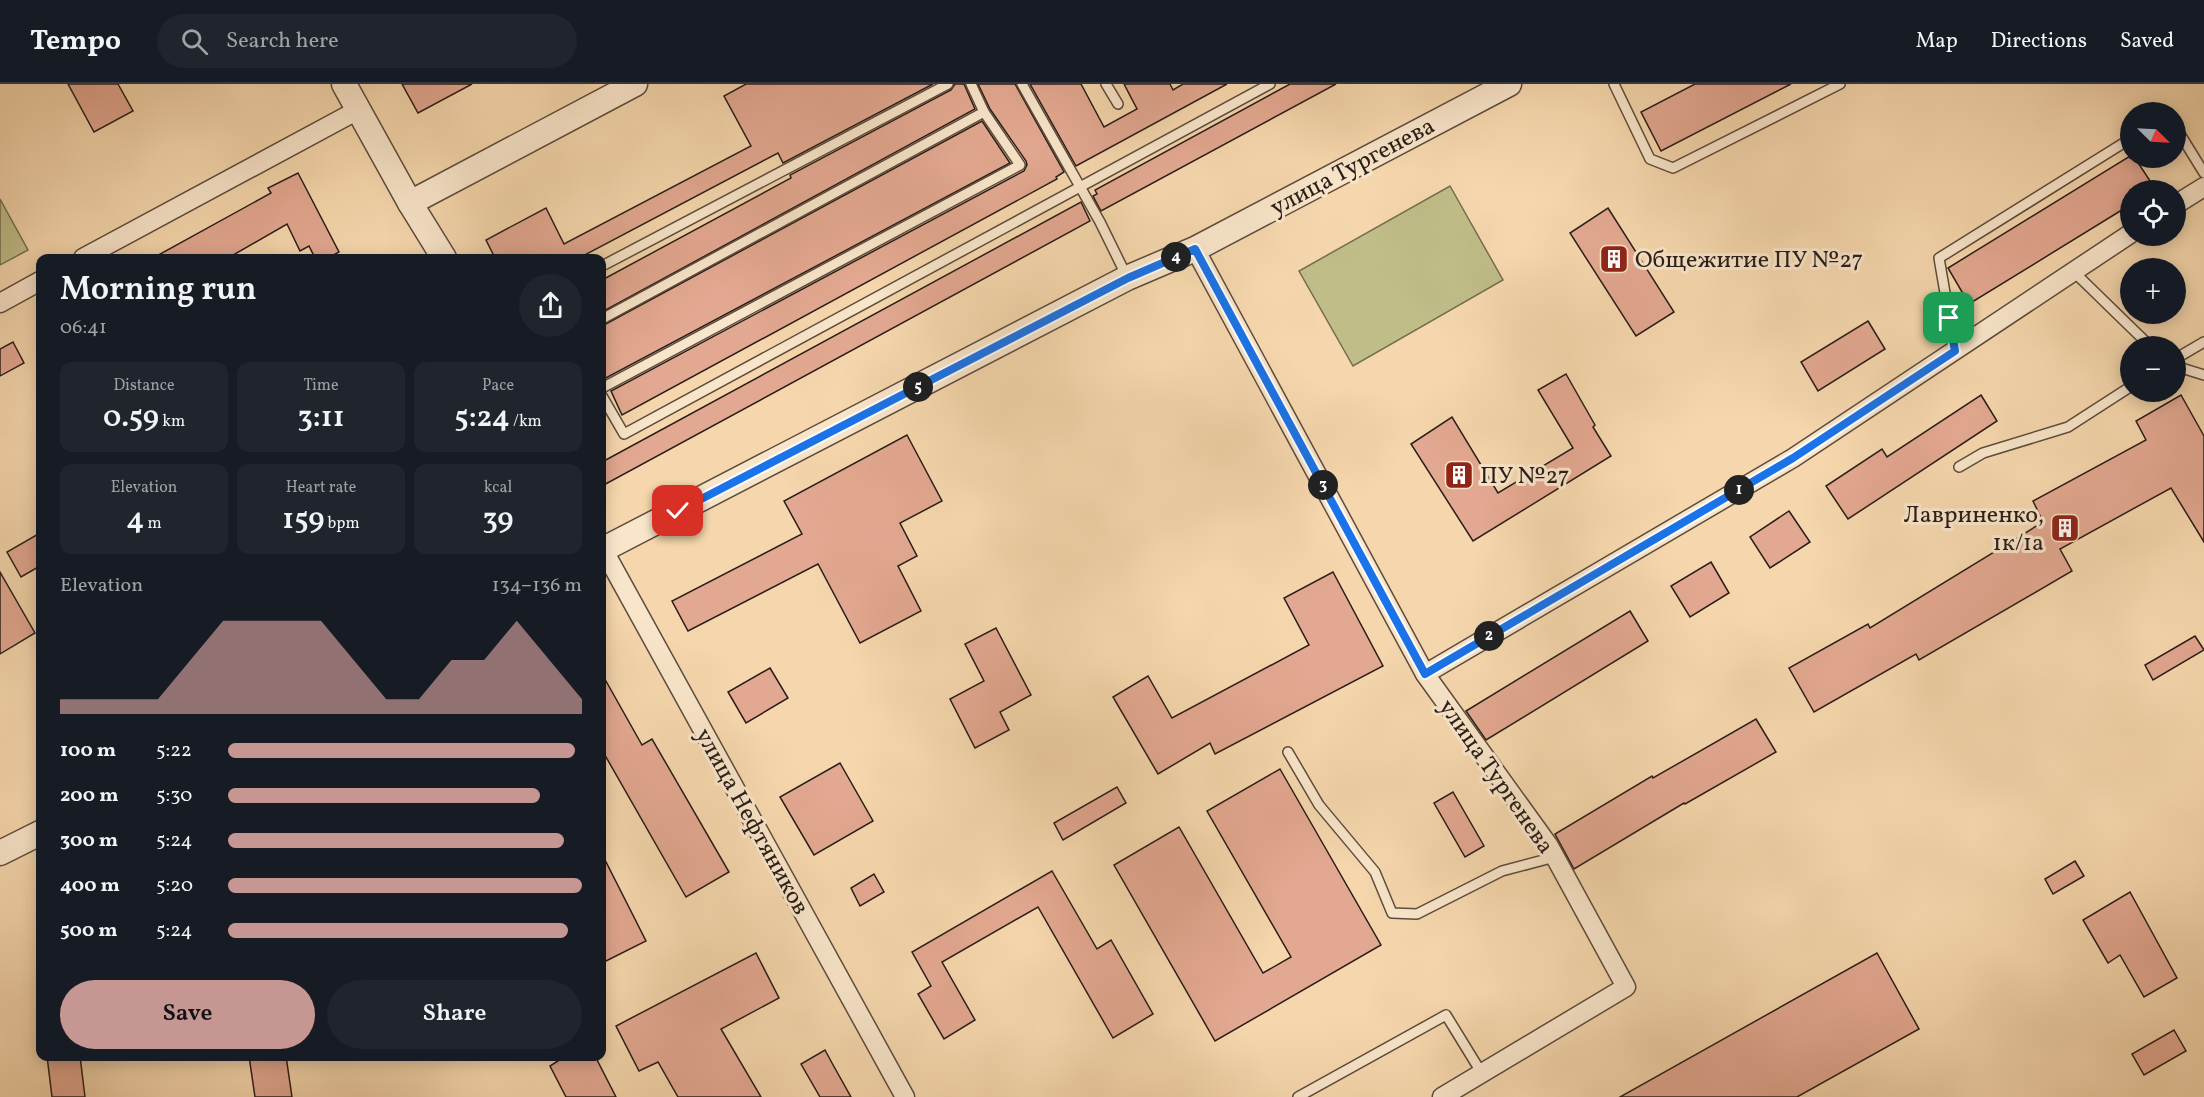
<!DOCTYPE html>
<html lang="en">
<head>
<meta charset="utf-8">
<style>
  :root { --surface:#171b24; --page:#20242c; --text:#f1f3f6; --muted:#9ea1a6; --line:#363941; --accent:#c59692 }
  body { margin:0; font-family:Vollkorn,serif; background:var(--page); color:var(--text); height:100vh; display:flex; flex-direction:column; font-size:22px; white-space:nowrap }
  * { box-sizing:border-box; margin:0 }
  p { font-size:20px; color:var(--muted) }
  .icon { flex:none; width:33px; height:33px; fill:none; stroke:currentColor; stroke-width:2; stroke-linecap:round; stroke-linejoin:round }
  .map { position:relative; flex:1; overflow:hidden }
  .drawer { position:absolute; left:36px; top:170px; width:570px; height:807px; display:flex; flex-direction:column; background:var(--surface); border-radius:12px; box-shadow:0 3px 15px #0003 }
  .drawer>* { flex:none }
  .needle { width:39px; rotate:114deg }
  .tools { position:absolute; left:2120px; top:18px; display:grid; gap:12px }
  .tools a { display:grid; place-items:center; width:66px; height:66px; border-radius:50%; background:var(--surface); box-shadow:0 3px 15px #0003; font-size:30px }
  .pin { position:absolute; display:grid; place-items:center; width:51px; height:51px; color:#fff; margin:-26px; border-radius:12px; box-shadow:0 3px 9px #0006 }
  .km { position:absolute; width:30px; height:30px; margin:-15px; border-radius:50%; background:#222; color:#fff; font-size:16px; line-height:30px; text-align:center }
  .round { display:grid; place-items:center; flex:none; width:63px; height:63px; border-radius:32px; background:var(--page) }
  .summary { display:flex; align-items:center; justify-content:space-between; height:102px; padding:0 24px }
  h1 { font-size:33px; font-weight:600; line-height:45px }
  .figures { display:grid; grid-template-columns:repeat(3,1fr); gap:9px; height:102px; padding:6px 24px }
  .figures div { display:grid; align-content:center; border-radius:12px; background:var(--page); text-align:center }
  .figures b { font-size:30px; font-weight:600 }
  .figures small { font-size:16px; font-weight:400 }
  .figures p { font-size:16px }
  .chart { height:168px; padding:12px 24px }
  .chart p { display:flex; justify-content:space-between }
  .chart svg { width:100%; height:108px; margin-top:6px; fill:var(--accent); opacity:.7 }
  .button { display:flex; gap:12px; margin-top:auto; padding:12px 24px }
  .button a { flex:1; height:69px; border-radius:36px; background:var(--accent); color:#111; font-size:24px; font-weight:600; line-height:69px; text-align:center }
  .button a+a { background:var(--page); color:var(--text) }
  ul { padding:0 24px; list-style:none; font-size:20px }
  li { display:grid; grid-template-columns:96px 72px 1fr; align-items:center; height:45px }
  li i { height:15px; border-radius:8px; background:var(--accent) }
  header { display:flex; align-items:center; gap:36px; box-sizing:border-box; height:84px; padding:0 30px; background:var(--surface); border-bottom:2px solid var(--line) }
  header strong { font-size:28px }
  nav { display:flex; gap:33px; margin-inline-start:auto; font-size:21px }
  .search { width:420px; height:54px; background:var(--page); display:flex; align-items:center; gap:15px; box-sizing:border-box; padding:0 21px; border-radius:33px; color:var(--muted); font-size:22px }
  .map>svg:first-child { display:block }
</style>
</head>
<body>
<header>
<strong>Tempo</strong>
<div class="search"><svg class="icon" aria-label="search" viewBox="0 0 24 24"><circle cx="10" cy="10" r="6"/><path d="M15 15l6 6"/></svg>Search here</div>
<nav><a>Map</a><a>Directions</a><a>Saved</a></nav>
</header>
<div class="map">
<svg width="2204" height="1013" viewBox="0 0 2204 1013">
  <rect width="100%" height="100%" fill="#f6d7ad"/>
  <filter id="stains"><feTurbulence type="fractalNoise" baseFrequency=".00333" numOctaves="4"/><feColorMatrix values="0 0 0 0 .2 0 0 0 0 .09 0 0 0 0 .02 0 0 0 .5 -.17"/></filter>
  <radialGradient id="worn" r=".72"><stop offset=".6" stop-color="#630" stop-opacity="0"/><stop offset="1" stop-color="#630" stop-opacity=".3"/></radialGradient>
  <g fill="#bfbd88" stroke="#746d50" stroke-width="1.5">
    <polygon points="1450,102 1503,196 1353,282 1299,187"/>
    <polygon points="0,115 28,166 0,181"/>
  </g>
  <g fill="#e3a891" stroke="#281d17" stroke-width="1.5">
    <polygon points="68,0 118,0 133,27 94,48"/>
    <polygon points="402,0 472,0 418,29"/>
    <polygon points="746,0 933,0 783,79 778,69 579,174 495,174 486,156 546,124 564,160 751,62 724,12"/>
    <polygon points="955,0 964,0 975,25 602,228 602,196 791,94 790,91 951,6"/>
    <polygon points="978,0 1015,0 1064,88 1056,93 1057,95 622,331 611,307 1024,87 1027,81 1026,77 990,25"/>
    <polygon points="1030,0 1081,0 1104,43 1137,25 1124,0 1170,0 1173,6 1183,0 1227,0 1076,82"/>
    <polygon points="1290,0 1336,0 1101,127 1093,112 1097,110 1095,106"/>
    <polygon points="1695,0 1791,0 1661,67 1641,28"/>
    <polygon points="982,37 1010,79 604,295 602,290 602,242"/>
    <polygon points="2130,72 2130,74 2135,74 2156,106 2130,106 2130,121 1969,220 1948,184"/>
    <polygon points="298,89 339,168 328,174 315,174 309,162 300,167 287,140 228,174 153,174 271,109 268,104"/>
    <polygon points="1081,118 1090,137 602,402 602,378"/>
    <polygon points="1608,124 1674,228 1636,252 1570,149"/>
    <polygon points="1868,237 1885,265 1818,307 1801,278"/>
    <polygon points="13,258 24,279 0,292 0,265"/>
    <polygon points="1566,290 1595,341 1593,343 1611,372 1473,457 1411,360 1452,333 1498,409 1573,364 1538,306"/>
    <polygon points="1981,311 1997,337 1848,435 1826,402 1882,365 1887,373"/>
    <polygon points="2181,311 2204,352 2204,458 2171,404 2060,465 2072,487 1919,576 1916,570 1814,628 1789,584 1868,540 1870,544 2043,438 2033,417 2146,356 2136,337"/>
    <polygon points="907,351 942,417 900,439 917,472 898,482 921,527 860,559 818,480 688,547 672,517 802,450 784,417"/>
    <polygon points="1789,427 1810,458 1770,484 1750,453"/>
    <polygon points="40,449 40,482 21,493 7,468"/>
    <polygon points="1711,478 1729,509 1690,533 1671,502"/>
    <polygon points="0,488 35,549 0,570"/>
    <polygon points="1333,488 1383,582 1215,670 1210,659 1158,690 1113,613 1148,592 1172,634 1309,561 1284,514"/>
    <polygon points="1630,527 1648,557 1486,656 1466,627"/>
    <polygon points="996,544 1031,611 1000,628 1009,646 975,664 950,615 984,597 965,560"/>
    <polygon points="2195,552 2204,566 2153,596 2145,581"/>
    <polygon points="770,584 788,614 746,639 728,608"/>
    <polygon points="602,590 642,661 652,655 729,788 686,813 602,666"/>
    <polygon points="1756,635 1776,668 1685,720 1684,719 1574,785 1555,750 1652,692 1653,694"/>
    <polygon points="840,679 873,737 814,771 780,713"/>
    <polygon points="1280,685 1381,861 1215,957 1114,781 1179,743 1263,889 1291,873 1207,727"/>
    <polygon points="1117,703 1126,719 1063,756 1054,739"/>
    <polygon points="1453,708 1484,762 1465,773 1434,719"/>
    <polygon points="602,770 646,857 602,879"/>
    <polygon points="2075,777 2084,792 2053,810 2045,795"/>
    <polygon points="1052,787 1097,865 1111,856 1153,930 1113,954 1038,823 942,878 975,936 944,955 918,910 931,902 912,868"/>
    <polygon points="874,790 884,808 860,822 851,804"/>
    <polygon points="2130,808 2177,894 2144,913 2120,871 2108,879 2083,836"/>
    <polygon points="756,869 779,914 721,945 761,1013 678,1013 658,978 639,987 616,942"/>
    <polygon points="1877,869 1919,945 1797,1013 1620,1013"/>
    <polygon points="2174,946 2186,967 2144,991 2132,970"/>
    <polygon points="825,966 832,979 851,1013 820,1013 801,980"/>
    <polygon points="47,972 80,972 85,1013 52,1013"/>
    <polygon points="249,972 286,972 292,1013 255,1013"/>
    <polygon points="555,972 595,972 616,1013 566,1013 550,982 558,977"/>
  </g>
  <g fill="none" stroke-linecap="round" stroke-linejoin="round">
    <g stroke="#5c4c3c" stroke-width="12">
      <g id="service">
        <polyline points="971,0 984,28"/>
        <polyline points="1022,0 1100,138 1127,193"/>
        <polyline points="1106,0 1118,20"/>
        <polyline points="1614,0 1650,75 1673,84 1840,0"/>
        <polyline points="2175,42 2204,89"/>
        <polyline points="602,182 948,0"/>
        <polyline points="2073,187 2150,262"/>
        <polyline points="602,235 984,28 1020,81 602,304"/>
        <polyline points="1955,267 1939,174 2130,55"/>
        <polyline points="2175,275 2204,258"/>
        <polyline points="2175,282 2204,291"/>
        <polyline points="602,312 624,350 1270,0"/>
        <polyline points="1959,383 1983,369 2068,343 2130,303"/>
        <polyline points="1288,668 1319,721 1375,788 1392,829 1417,830 1502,787 1555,773"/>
        <polyline points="1298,1013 1446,931 1481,988"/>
      </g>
    </g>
    <g stroke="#5c4c3c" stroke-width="21">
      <g id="minor">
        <polyline points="2175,121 2204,103"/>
        <polyline points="1195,165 1425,590 1549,762 1626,903 1442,1013"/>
        <polyline points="83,174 358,26"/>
        <polyline points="0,219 40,197"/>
        <polyline points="603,465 905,1013"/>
        <polyline points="1425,590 1793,374 2130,150"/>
      </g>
    </g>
    <g stroke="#5c4c3c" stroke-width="27">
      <g id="tertiary">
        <polyline points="344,0 410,119 444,174"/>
        <polyline points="410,119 635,0"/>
        <polyline points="602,466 1127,194 1195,165 1509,0"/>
        <polyline points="0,769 40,749"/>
      </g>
    </g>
    <use href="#service" stroke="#f9e5ca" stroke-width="9"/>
    <use href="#minor" stroke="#f9e5ca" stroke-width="18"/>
    <use href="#tertiary" stroke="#f9e5ca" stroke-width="24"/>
  </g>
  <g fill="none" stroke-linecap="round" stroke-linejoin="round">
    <g stroke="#fff" stroke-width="12">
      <polyline id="route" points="678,427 1128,194 1195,165 1425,590 1793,374 1955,267 1949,234"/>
    </g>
    <use href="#route" stroke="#1a73e8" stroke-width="8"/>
  </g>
  <defs>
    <g id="building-square" transform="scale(1.5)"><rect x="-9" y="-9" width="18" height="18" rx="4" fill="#8f2418" stroke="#f9e5ca"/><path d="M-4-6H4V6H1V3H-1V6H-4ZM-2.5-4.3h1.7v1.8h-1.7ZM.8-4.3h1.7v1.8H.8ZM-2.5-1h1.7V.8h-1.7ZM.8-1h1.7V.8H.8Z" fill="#fff"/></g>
  </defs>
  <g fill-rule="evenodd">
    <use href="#building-square" x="1614" y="175"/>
    <use href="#building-square" x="1459" y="391"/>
    <use href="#building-square" x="2065" y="444"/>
  </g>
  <g text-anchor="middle" stroke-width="6" stroke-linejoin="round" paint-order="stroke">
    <g font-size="24" fill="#281d17" stroke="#f9e5ca">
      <text transform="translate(1352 82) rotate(-28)" y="8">улица Тургенева</text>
      <text transform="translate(1497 692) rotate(55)" y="8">улица Тургенева</text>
      <text transform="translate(753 737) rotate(61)" y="8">улица Нефтяников</text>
    </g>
    <g font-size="24" fill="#281d17" stroke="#f9e5ca" text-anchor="start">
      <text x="1635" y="183">Общежитие ПУ №27</text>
      <text x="1480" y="399">ПУ №27</text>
      <text x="2044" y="438" text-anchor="end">Лавриненко,<tspan x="2044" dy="28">1к/1а</tspan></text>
    </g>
  </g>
  <rect width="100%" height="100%" filter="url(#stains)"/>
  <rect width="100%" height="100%" fill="url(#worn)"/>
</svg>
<div class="tools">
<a><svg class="needle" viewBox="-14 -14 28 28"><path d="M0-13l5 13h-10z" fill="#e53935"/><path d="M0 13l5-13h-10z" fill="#9ea1a6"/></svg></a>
<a><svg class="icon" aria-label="locate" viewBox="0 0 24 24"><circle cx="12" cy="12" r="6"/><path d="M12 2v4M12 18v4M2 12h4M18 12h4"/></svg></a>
<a>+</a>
<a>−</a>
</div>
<div class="pin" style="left:1949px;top:234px;background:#1e9e55"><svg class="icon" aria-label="arrive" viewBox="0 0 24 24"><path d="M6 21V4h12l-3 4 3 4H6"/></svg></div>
<div class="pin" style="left:678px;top:427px;background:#d93025"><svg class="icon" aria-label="check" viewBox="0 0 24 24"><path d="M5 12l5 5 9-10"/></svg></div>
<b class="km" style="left:1739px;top:406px">1</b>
<b class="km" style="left:1489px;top:552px">2</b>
<b class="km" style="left:1323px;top:401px">3</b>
<b class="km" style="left:1176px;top:173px">4</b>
<b class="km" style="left:918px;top:303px">5</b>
<section class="drawer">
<div class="summary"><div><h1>Morning run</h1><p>06:41</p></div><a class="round"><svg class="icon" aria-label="share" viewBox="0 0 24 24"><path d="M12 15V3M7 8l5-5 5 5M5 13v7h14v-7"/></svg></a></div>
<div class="figures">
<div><p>Distance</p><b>0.59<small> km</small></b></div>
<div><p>Time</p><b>3:11</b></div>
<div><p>Pace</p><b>5:24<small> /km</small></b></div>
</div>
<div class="figures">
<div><p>Elevation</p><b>4<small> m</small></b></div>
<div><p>Heart rate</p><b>159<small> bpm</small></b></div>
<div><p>kcal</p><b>39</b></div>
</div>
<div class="chart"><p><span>Elevation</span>134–136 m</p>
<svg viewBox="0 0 160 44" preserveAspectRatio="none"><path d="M0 44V38L10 38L20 38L30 38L40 22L50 6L60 6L70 6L80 6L90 22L100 38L110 38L120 22L130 22L140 6L150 22L160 38V44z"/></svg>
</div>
<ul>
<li><b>100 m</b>5:22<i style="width:98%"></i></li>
<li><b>200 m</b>5:30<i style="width:88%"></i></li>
<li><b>300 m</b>5:24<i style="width:95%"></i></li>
<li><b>400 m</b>5:20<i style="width:100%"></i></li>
<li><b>500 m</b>5:24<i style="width:96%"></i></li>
</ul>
<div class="button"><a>Save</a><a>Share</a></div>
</section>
</div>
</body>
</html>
